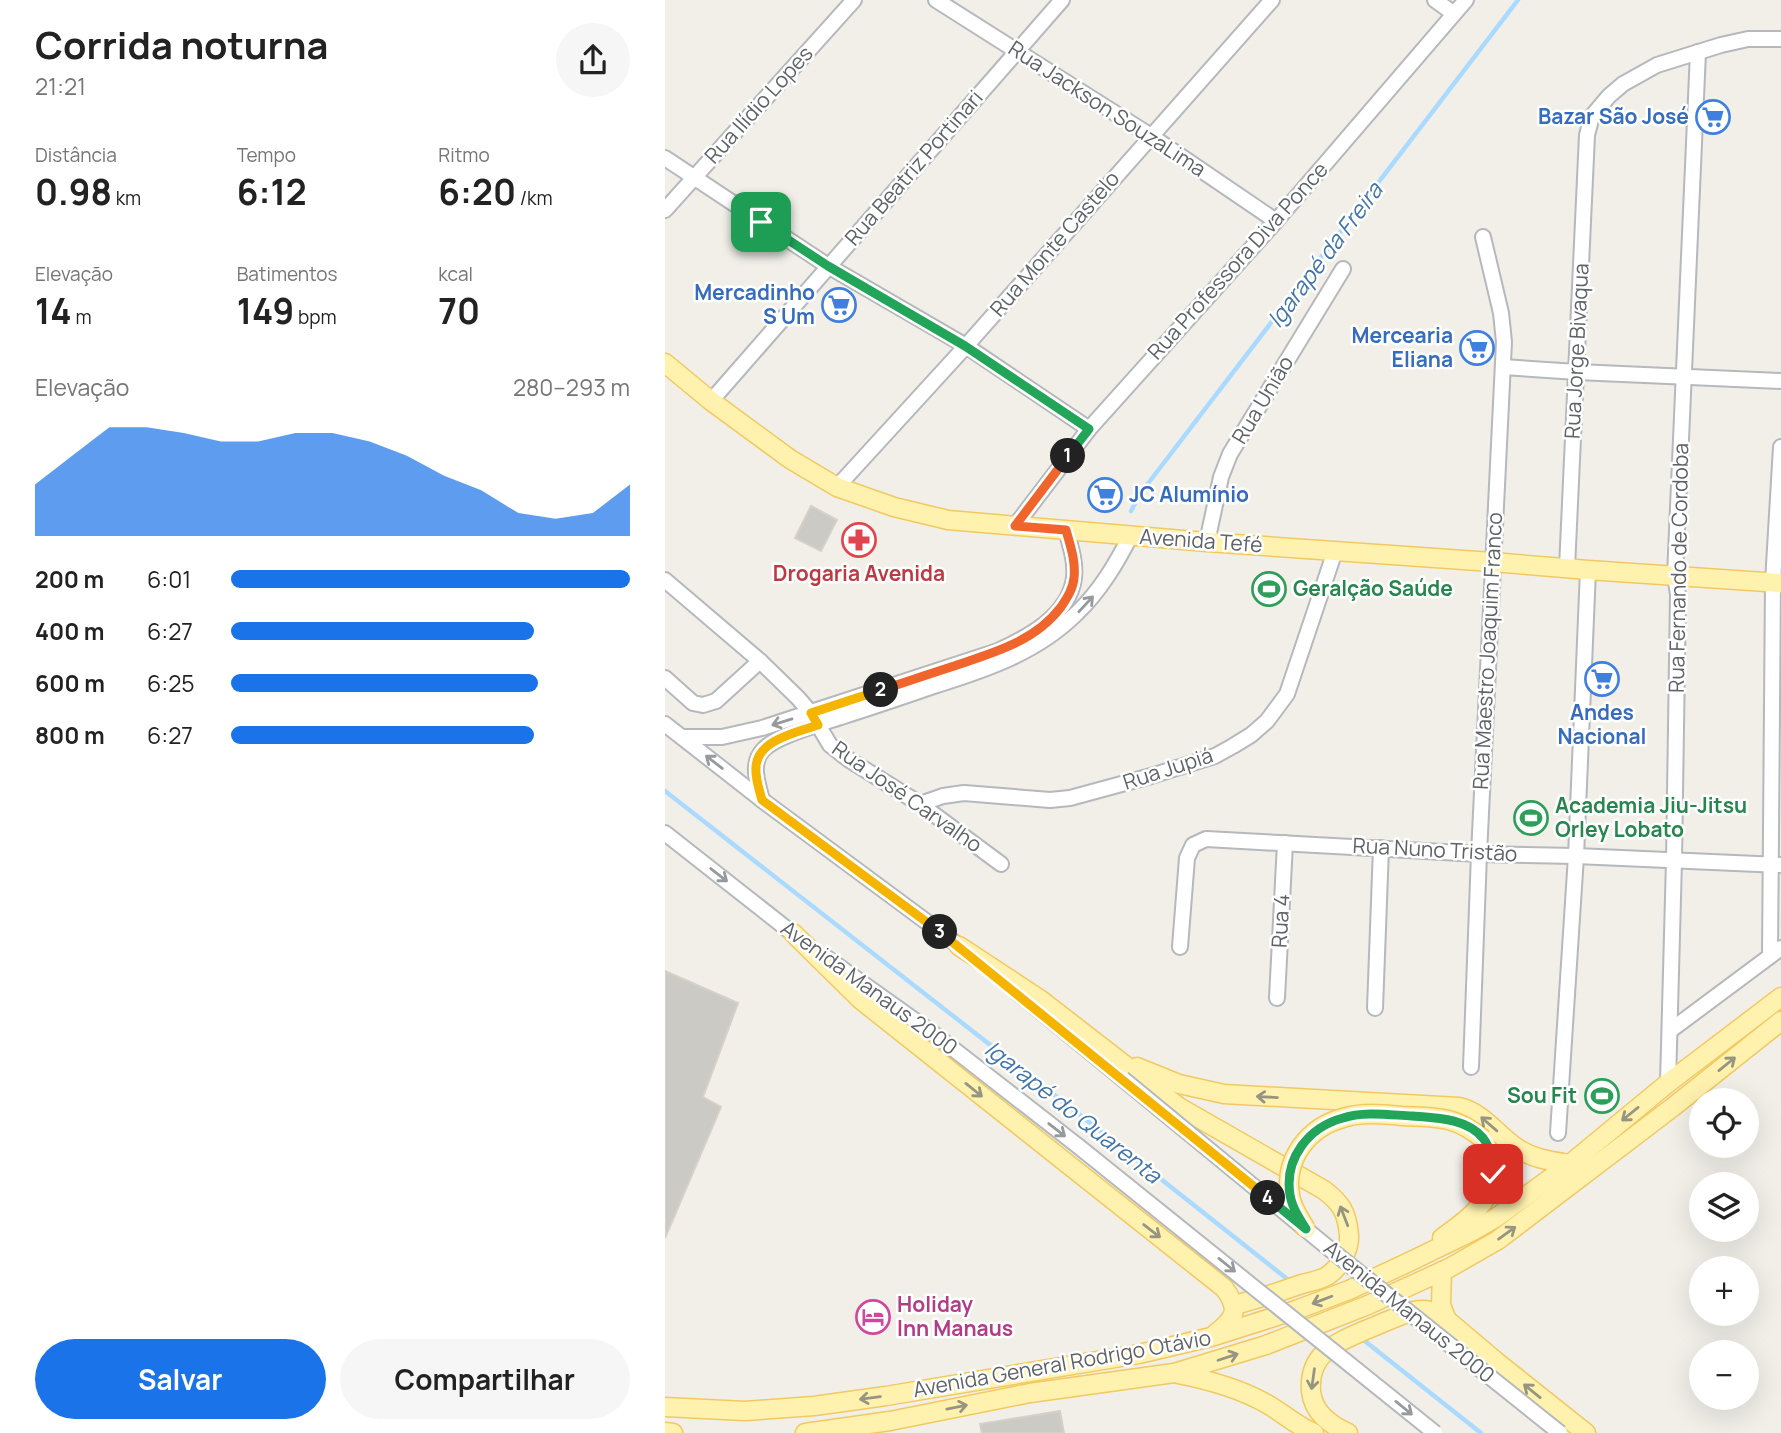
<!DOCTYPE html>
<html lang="pt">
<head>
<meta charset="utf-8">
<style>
  :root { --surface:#fff; --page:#f6f6f6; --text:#222; --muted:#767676; --accent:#1a73e8 }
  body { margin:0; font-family:Manrope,sans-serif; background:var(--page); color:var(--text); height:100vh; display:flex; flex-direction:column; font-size:26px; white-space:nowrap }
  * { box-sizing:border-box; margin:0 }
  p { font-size:23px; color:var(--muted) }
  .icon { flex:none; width:38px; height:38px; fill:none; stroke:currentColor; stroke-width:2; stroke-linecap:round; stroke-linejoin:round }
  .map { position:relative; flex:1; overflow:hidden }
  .drawer { display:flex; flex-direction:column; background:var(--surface); width:665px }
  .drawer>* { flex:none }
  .buttons { position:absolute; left:1024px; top:1088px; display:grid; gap:14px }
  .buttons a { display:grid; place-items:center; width:70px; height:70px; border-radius:50%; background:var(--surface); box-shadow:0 7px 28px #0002; font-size:35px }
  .pin { position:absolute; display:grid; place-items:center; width:60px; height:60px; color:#fff; margin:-30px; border-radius:14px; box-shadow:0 4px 10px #0006 }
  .km { position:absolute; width:35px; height:35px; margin:-18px; border-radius:50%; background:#222; color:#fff; font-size:19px; line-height:35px; text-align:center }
  .round { display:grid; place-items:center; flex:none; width:74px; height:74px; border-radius:37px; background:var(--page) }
  .head { display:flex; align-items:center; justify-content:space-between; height:119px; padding:0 35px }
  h1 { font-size:38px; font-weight:700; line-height:52px }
  .metrics { display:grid; grid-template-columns:repeat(3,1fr); gap:10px; height:119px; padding:7px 35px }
  .metrics div { display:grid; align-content:center }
  .metrics b { font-size:35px; font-weight:700 }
  .metrics small { font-size:19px; font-weight:400 }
  .metrics p { font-size:19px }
  .chart { height:196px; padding:14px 35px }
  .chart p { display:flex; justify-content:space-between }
  .chart svg { width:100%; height:126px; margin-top:7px; fill:var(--accent); opacity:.7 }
  .action { display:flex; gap:14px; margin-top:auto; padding:14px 35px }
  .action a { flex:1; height:80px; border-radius:42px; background:var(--accent); color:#fff; font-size:28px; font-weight:700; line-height:80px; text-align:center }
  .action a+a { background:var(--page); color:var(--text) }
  ul { padding:0 35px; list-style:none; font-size:23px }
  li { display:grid; grid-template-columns:112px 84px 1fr; align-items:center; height:52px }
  li i { height:18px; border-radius:9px; background:var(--accent) }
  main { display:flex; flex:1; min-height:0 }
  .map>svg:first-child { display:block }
</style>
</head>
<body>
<main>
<section class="drawer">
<div class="head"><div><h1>Corrida noturna</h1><p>21:21</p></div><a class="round"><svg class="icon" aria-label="share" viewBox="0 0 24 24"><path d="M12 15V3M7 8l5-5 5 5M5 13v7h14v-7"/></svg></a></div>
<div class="metrics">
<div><p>Distância</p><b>0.98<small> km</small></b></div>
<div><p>Tempo</p><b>6:12</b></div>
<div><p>Ritmo</p><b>6:20<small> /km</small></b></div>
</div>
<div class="metrics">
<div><p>Elevação</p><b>14<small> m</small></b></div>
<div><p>Batimentos</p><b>149<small> bpm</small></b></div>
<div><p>kcal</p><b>70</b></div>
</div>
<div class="chart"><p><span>Elevação</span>280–293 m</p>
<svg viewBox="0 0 160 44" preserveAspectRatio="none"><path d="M0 44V26L10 16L20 6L30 6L40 8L50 11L60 11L70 8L80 8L90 11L100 16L110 23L120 28L130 36L140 38L150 36L160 26V44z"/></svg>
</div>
<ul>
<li><b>200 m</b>6:01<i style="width:100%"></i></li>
<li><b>400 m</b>6:27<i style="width:76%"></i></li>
<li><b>600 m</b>6:25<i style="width:77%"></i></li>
<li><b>800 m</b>6:27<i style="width:76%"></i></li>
</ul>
<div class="action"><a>Salvar</a><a>Compartilhar</a></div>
</section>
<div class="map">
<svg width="1116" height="1433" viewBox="0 0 1116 1433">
  <rect width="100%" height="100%" fill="#f1efe8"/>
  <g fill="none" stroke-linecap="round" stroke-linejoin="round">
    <g stroke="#aadaff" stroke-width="4.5">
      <polyline points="466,511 475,494 853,0"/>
      <polyline points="0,791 406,1108 626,1282"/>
      <polyline points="696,1338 816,1433"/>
    </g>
  </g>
  <g fill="#cccac5" stroke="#d6d1c6" stroke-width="2">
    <polygon points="146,506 172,520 156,551 130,538"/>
    <polygon points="0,971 73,1003 38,1097 56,1107 0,1238"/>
    <polygon points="395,1411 399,1433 317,1433 315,1424"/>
  </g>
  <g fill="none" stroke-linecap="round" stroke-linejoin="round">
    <g stroke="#b5b8bc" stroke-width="18">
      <g id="minor">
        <polyline points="271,0 486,136 611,221"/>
        <polyline points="770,0 788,13"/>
        <polyline points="0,158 163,266 301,346 424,429"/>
        <polyline points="0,210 189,0"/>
        <polyline points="838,367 912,372 1116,381"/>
        <polyline points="46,401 397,0"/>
        <polyline points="172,487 301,346 607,0"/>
        <polyline points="350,526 424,429 611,221 801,0"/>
        <polyline points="542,542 556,477 565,454 678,269"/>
        <polyline points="902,568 922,135 927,116 944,96 958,84 992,65 1056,45 1083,39 1116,39"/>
        <polyline points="0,580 95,661 133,698 146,713 165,745 183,759 255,804 336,864"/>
        <polyline points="0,678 28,703 38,705 51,701 95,661"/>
        <polyline points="0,724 97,800 301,951"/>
        <path d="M17 737H57L97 728 333 651C363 637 404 616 409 578 411 562 405 545 401 530"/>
        <path d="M97 800C93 784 85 764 98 750 112 735 156 724 176 717 208 707 240 696 272 685 323 669 373 652 412 613 435 591 451 564 466 535"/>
        <polyline points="255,804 278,796 299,793 385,800 405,798 486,776 550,756 568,746 586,735 602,721 622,694 670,551"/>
        <polyline points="0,833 136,940"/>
        <polyline points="515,947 522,858 528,845 541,839 814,854 911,856 1116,865"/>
        <polyline points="1105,956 1108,582 1116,447"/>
        <polyline points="162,958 273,1037 413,1146"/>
        <polyline points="352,992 458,1079"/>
        <polyline points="612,998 620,843"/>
        <polyline points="710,1008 716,848"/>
        <polyline points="1006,1030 1116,948"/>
        <polyline points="806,1067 814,854 839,342 836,313 818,237"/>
        <polyline points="1003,1083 1009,861 1013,594 1010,576 1033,52"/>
        <polyline points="893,1133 911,856 923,570"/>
      </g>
    </g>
    <g stroke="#f2c960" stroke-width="21">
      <g id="major">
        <polyline points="0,363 46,401 125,459 172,487 229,507 283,520 542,542 827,562 923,570 1116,583"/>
        <path d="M128 933 196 1000 559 1288C575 1309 571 1318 550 1334"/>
        <path d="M294 946 376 1000 514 1107 659 1190C676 1203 682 1212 684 1235 685 1249 675 1268 662 1276 655 1280 645 1282 637 1284 614 1292 592 1299 570 1305"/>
        <path d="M472 1067 514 1084 559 1094 794 1107C819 1113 832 1135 852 1148 868 1159 886 1161 905 1164"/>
        <path d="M777 1238C815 1210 844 1189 818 1139"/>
        <polyline points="777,1271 776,1305 782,1320 833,1363 921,1433"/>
        <path d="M513 1374C544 1380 574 1388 602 1404 618 1413 632 1426 649 1433"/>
        <polyline points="0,1407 80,1411 149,1406 221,1396 474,1354 546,1337 631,1310 684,1290 744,1262 808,1231 832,1217 905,1164 1003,1083 1116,997"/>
        <polyline points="0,1432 8,1433"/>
        <polyline points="140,1433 225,1421 365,1393 509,1373 601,1345 703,1305 784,1268 833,1240 1008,1107 1116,1021"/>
        <path d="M683 1433C664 1424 648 1412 646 1391 643 1352 673 1342 703 1329 718 1323 733 1316 748 1311 764 1308 769 1312 782 1320"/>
      </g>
    </g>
    <use href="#minor" stroke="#fff" stroke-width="14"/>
    <use href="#major" stroke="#fff2af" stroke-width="18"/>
    <g stroke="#b5b8bc" stroke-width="18" stroke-linecap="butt">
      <g id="minor-bridge">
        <polyline points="458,1079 661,1246 895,1433"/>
        <polyline points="413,1146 770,1433"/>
      </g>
    </g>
    <g stroke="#f2c960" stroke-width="21" stroke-linecap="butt">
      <path id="major-bridge" d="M641 1229C634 1218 627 1207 625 1195 619 1158 644 1127 678 1118 696 1112 718 1114 737 1116 771 1117 791 1116 818 1139"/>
    </g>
    <use href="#minor-bridge" stroke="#fff" stroke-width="14"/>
    <use href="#major-bridge" stroke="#fff2af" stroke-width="18"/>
  </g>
  <defs><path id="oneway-shaft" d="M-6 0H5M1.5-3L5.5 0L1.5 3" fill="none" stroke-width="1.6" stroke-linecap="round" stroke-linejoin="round" transform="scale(1.75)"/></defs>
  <g stroke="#979a9d">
    <use href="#oneway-shaft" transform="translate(421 604) rotate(-47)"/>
    <use href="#oneway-shaft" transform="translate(117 722) rotate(163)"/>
    <use href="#oneway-shaft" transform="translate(49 762) rotate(-142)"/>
    <use href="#oneway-shaft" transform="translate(54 875) rotate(38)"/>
    <use href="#oneway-shaft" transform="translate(392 1130) rotate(38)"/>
    <use href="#oneway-shaft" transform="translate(562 1265) rotate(39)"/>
    <use href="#oneway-shaft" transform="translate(739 1408) rotate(39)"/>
  </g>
  <g stroke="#979581">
    <use href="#oneway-shaft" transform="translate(1062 1064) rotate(-39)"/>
    <use href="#oneway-shaft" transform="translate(309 1090) rotate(39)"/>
    <use href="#oneway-shaft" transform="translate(602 1097) rotate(-177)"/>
    <use href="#oneway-shaft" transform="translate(965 1114) rotate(141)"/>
    <use href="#oneway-shaft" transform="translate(824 1124) rotate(-139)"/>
    <use href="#oneway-shaft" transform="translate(679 1216) rotate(-111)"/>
    <use href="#oneway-shaft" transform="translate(487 1231) rotate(38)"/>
    <use href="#oneway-shaft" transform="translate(842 1233) rotate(-36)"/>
    <use href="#oneway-shaft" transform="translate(657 1300) rotate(159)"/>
    <use href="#oneway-shaft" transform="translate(563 1357) rotate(-18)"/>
    <use href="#oneway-shaft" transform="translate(648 1379) rotate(98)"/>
    <use href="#oneway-shaft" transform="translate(867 1391) rotate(-141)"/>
    <use href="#oneway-shaft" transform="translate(205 1398) rotate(172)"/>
    <use href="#oneway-shaft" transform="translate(292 1407) rotate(-11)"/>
  </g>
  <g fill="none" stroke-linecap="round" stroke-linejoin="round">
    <g stroke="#fff" stroke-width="14">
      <polyline id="split-1" points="96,222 163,266 300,346 424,429 403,456"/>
    </g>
    <g stroke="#fff" stroke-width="14">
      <path id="split-2" d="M216 690C238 683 261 675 283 668 324 654 369 643 396 607 402 598 408 589 409 578 411 561 405 545 401 530L350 526 403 456"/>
    </g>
    <g stroke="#fff" stroke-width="14">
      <path id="split-3" d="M216 690 146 713 153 725C133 732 92 740 91 767 90 778 94 789 97 800L275 932"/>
    </g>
    <g stroke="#fff" stroke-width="14">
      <polyline id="split-4" points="275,932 603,1198"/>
    </g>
    <g stroke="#fff" stroke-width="14">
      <path id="split-5" d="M603 1198 641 1229C634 1218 627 1207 625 1195 619 1158 644 1127 678 1118 699 1111 725 1115 747 1116 771 1118 801 1118 818 1138 826 1148 827 1161 828 1174"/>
    </g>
    <use href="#split-1" stroke="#22a559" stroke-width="9"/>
    <use href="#split-2" stroke="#f0652b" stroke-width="9"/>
    <use href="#split-3" stroke="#f5b400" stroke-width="9"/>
    <use href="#split-4" stroke="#f5b400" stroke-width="9"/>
    <use href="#split-5" stroke="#22a559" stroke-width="9"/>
  </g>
  <defs>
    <g id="supermarket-ring" transform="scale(1.75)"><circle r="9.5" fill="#fff" stroke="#3f7fe0" stroke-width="1.5"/><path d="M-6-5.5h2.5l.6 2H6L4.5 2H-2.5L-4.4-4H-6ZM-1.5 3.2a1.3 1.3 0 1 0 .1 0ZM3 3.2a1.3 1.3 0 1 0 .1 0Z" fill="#3f7fe0"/></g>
    <g id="pharmacy-ring" transform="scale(1.75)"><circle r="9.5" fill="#fff" stroke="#e0444e" stroke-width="1.5"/><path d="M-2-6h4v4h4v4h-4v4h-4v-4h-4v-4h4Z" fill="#e0444e"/></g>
    <g id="stadium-ring" transform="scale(1.75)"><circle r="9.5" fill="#fff" stroke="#2e9e5b" stroke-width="1.5"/><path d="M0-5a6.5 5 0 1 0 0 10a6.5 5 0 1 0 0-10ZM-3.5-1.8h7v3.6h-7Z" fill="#2e9e5b"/></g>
    <g id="hotel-ring" transform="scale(1.75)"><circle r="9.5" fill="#fff" stroke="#d1479c" stroke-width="1.5"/><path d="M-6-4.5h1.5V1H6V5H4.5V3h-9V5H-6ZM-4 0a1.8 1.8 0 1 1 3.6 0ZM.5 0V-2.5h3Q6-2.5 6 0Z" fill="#d1479c"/></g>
  </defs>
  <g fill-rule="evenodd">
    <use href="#supermarket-ring" x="1048" y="117"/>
    <use href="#supermarket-ring" x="174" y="305"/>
    <use href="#supermarket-ring" x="812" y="348"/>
    <use href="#supermarket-ring" x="440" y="495"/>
    <use href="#pharmacy-ring" x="194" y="540"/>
    <use href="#stadium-ring" x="604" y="589"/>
    <use href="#supermarket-ring" x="937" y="679"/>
    <use href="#stadium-ring" x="866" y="818"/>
    <use href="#stadium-ring" x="937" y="1096"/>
    <use href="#hotel-ring" x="208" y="1317"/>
  </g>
  <g text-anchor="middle" stroke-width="5" stroke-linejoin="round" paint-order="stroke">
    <g font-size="21" fill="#5f6368" stroke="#fff">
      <text transform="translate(94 105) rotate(-48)" y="7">Rua Ilídio Lopes</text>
      <text transform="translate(442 109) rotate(33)" y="7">Rua Jackson SouzaLima</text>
      <text transform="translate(249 168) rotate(-49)" y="7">Rua Beatriz Portinari</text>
      <text transform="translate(390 244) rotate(-49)" y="7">Rua Monte Castelo</text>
      <text transform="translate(573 261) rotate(-48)" y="7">Rua Professora Diva Ponce</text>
      <text transform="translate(912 351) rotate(-87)" y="7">Rua Jorge Bivaqua</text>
      <text transform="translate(598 400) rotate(-59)" y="7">Rua União</text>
      <text transform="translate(536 541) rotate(4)" y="7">Avenida Tefé</text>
      <text transform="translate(1014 568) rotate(-89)" y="7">Rua Fernando de Cordoba</text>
      <text transform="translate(823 651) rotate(-87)" y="7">Rua Maestro Joaquim Franco</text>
      <text transform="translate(503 769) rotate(-18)" y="7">Rua Jupiá</text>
      <text transform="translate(242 797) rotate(35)" y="7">Rua José Carvalho</text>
      <text transform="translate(770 850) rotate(3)" y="7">Rua Nuno Tristão</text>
      <text transform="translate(616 921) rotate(-87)" y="7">Rua 4</text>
      <text transform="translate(204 988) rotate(36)" y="7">Avenida Manaus 2000</text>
      <text transform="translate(744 1312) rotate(39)" y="7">Avenida Manaus 2000</text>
      <text transform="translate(397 1364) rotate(-10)" y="7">Avenida General Rodrigo Otávio</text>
    </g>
    <g font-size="21" font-weight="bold" fill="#366cbe" stroke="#fff" text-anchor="end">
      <text x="1024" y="124">Bazar São José</text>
      <text x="150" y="300">Mercadinho<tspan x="150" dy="24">S Um</tspan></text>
      <text x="788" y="343">Mercearia<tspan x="788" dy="24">Eliana</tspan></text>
      <text x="464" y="502" text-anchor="start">JC Alumínio</text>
      <text x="937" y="720" text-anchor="middle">Andes<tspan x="937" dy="24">Nacional</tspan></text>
    </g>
    <g font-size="21" font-weight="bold" fill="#be3a42" stroke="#fff">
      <text x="194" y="581">Drogaria Avenida</text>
    </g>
    <g font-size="21" font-weight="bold" fill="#27864d" stroke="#fff" text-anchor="start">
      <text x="628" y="596">Geralção Saúde</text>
      <text x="890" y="813">Academia Jiu-Jitsu<tspan x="890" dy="24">Orley Lobato</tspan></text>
      <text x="912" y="1103" text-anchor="end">Sou Fit</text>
    </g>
    <g font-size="21" font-weight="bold" fill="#b23c85" stroke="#fff" text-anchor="start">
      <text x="232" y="1312">Holiday<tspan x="232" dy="24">Inn Manaus</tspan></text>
    </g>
    <g font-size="23" font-style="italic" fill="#4174aa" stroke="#fff">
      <text transform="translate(660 255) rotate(-53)" y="8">Igarapé da Freira</text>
      <text transform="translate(408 1112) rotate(38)" y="8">Igarapé do Quarenta</text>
    </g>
  </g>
</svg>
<div class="buttons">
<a><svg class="icon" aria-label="locate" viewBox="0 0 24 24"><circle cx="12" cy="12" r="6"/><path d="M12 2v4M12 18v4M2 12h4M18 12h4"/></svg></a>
<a><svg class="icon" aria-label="layers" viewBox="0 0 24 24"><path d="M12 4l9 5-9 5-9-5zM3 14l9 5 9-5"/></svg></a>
<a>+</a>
<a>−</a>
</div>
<div class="pin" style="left:96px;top:222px;background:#1e9e55"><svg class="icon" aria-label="arrive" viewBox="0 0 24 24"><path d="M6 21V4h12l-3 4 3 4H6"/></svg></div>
<div class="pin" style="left:828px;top:1174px;background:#d93025"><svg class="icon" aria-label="check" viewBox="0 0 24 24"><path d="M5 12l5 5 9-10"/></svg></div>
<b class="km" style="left:403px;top:456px">1</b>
<b class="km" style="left:216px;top:690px">2</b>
<b class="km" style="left:275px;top:932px">3</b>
<b class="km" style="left:603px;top:1198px">4</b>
</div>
</main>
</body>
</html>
